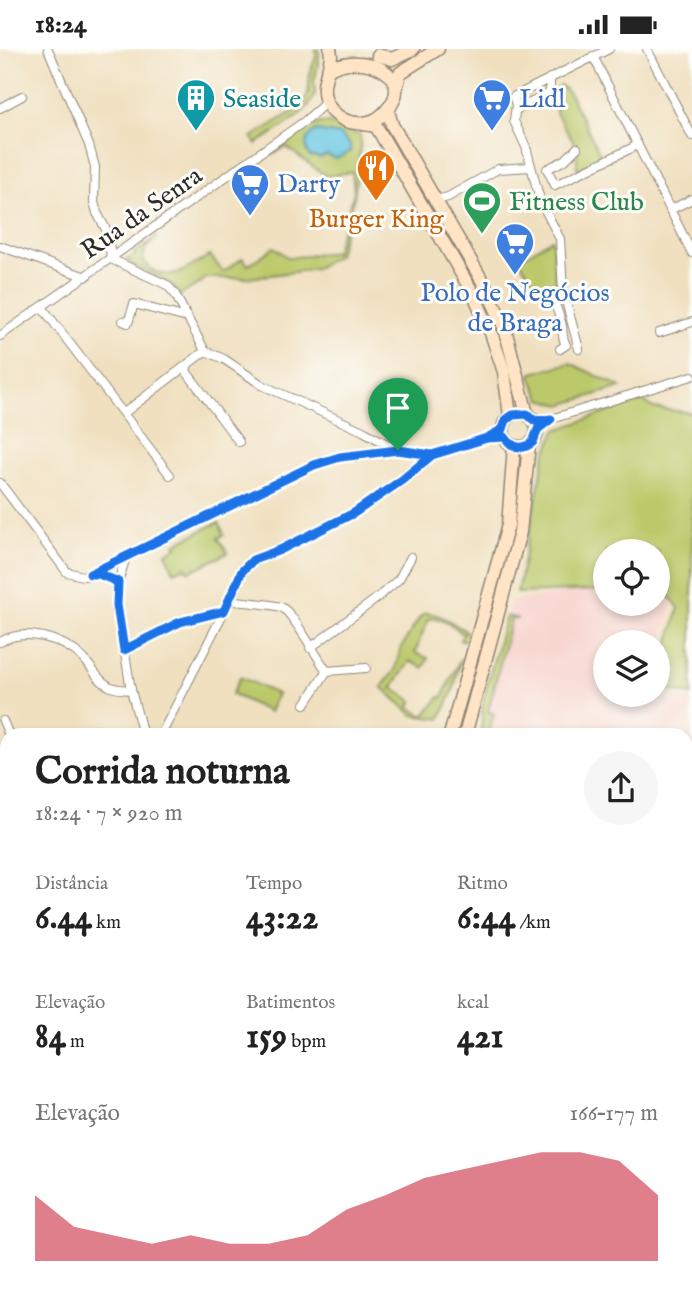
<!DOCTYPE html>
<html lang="pt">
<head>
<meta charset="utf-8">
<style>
  :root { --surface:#fff; --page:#f6f6f6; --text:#222; --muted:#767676; --accent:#d1495b }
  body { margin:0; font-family:"IM FELL English",serif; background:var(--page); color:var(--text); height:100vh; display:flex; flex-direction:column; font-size:26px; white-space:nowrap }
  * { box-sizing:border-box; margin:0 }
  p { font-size:23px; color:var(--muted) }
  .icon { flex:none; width:38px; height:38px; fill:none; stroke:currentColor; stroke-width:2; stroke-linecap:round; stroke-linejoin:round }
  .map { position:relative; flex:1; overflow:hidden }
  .details { position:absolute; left:0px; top:679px; width:693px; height:567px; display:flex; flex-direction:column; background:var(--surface); border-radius:21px 21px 0 0; box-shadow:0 4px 10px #0003 }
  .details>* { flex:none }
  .controls { position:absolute; left:593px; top:490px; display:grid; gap:14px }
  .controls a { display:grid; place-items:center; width:77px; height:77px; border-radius:50%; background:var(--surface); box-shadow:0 4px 10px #0003; font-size:35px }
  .pin { position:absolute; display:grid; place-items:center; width:60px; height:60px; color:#fff; margin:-72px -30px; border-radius:50% 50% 50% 0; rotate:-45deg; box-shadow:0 0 7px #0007 }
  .pin .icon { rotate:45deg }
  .round { display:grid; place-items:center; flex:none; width:74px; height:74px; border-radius:37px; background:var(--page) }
  .summary { display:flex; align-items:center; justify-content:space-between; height:119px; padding:0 35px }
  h1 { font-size:38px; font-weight:700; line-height:52px }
  .figures { display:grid; grid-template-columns:repeat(3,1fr); gap:10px; height:119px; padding:7px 35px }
  .figures div { display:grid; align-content:center }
  .figures b { font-size:35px; font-weight:700 }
  .figures small { font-size:19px; font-weight:400 }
  .figures p { font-size:19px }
  .chart { height:196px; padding:14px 35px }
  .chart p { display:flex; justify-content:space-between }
  .chart svg { width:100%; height:126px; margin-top:7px; fill:var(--accent); opacity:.7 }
  .status { display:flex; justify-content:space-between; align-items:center; height:49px; padding:0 35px; background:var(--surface); direction:ltr }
  .status svg { height:19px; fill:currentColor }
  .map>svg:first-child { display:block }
</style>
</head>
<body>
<div class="status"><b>18:24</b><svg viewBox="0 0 49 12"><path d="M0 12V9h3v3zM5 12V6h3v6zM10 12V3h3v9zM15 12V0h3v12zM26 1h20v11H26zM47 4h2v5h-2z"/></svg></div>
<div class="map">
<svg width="692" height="1246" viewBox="0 0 692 1246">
  <rect width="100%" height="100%" fill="#fdfcf7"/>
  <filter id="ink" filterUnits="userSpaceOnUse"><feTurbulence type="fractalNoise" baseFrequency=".0143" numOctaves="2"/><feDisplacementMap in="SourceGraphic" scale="14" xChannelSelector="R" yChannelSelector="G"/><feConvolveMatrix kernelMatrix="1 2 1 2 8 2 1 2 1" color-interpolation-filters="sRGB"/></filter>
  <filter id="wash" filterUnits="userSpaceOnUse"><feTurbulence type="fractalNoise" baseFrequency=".00686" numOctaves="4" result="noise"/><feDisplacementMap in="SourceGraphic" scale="28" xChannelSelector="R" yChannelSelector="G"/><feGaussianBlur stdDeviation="1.57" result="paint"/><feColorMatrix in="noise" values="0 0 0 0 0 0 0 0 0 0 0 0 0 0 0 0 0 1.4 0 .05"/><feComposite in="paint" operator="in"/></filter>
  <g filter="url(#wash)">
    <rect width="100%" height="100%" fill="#f0e0c0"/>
    <polygon fill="#f7d0c9" points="584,541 605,543 606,555 658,555 658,549 673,553 658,604 658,593 606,593 606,646 658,646 658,644 692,654 692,750 686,751 686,686 481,686 483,651 510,553 526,549"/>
    <g fill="#bbc96b" stroke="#737a4b" stroke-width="2">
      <path d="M315 0H319C321 13 316 21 314 33 314 37 315 41 315 44 311 64 272 84 256 95L252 88 297 60 308 46 310 24 316 7Z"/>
      <polygon points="560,36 569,44 602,109 577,121 577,99 556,64 554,42"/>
      <path d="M319 74H328L360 86 361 93 354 148 338 206 316 219 308 221 249 229H205L202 233 180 246 171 235 128 213 127 209 130 210 135 206 134 204 157 188 145 200 143 210C160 240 191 219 210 206L223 223 243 209 248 216 274 198 289 209 335 203 354 143 352 123 326 127 286 98 270 107 309 78Z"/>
      <polygon points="552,190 556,241 541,246 519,210"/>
      <polygon points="570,314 621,338 561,356 541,350 531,328 532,324"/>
      <polygon points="643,351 653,359 692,364 692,646 658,639 658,629 679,559 663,539 658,539 658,502 606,502 605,541 517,544 545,406 556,381"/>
      <polygon points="219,473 224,486 218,489 228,504 189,523 186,518 174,523 166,504 177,498 175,495"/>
      <path d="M425 564C441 564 456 576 470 585L468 592 460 591 464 584H461C454 576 439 567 428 570L415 604 428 609 423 619 410 612 392 639 413 652 409 658 424 667 440 648 442 649 461 609 453 642 440 670 413 666 382 638 395 621 401 599 420 568Z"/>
      <polygon points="506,567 518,570 511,570 488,663 494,665 488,686 481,686 483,651"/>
      <polygon points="240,628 277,645 269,663 232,645"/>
    </g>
    <path fill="#64c6e2" stroke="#487886" stroke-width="2" d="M317 82 341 86 350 96V103L336 110 327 106 320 109 309 107C303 96 306 86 317 82Z"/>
  </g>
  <g filter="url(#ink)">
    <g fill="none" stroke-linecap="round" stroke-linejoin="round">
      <g stroke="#8e8676" stroke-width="10">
        <g id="street">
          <polyline points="48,0 89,96 95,118 94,153 97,164 108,184 111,210 167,236 175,245 205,302 224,310 262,336 363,382 398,401 432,406"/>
          <polyline points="647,0 692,87"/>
          <polyline points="593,7 692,204"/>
          <polyline points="0,59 22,47"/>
          <polyline points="516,61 550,44 550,29"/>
          <polyline points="577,99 565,111 547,120 555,136 638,96"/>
          <polyline points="436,151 448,148 498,120 530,118"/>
          <polyline points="670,161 692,150"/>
          <polyline points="0,197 86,228"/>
          <path d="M555 254H547L545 248 552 246C555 256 560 267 562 277 563 285 562 289 566 296L560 300"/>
          <polyline points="42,258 170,426"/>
          <polyline points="123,272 128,274 134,255 187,269"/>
          <polyline points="659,284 692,273"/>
          <polyline points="0,287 305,72 322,57 325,51"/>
          <polyline points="579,300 563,241 560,190 540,151 526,98 514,72 516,55 513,48 609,0"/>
          <polyline points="205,302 188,315 186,322 239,393"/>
          <polyline points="124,364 188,315"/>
          <polyline points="535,372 551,370 692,327"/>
          <polyline points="538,380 551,370"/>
          <polyline points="487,389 503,380"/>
          <polyline points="0,434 67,523 83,527 99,525 118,533"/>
          <polyline points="91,525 126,508"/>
          <path d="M230 551C246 554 265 554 281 558 292 562 317 609 327 622L305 655"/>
          <path d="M0 593C25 578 62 589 83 609 92 618 97 631 109 637 116 641 124 640 131 641"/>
          <polyline points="310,599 376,550 399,530 411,508"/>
          <polyline points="124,601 180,573 224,562"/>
          <polyline points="327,622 366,619"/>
          <polyline points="3,672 9,686"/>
          <path d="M83 686C94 682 101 679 110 686"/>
          <polyline points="143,686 131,641 117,556 118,533 126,508 314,416 340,408 398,401"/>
          <polyline points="161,686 230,551 240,527 253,511 280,501 354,464 402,431 432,406 487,389 504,388"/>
          <polyline points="0,801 7,801"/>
          <polyline points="686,1215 692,1214"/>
          <polyline points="245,1239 247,1246"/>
          <polyline points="22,1246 33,1239"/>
          <polyline points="127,1246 129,1246"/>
          <polyline points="164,1246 171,1239"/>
          <polyline points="508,1246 543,1239"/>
        </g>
      </g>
      <g stroke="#8e8676" stroke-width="15">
        <g id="secondary">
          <polyline points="378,6 392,10 413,0"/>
          <path d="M327 22C357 0 422 25 385 63 378 71 367 75 356 74 343 73 331 64 326 52 318 32 335 16 330 0"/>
          <polyline points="397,37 400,24 438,0"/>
          <polyline points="392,54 388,62 392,76 487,240 505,280 527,365"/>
          <polyline points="358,74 376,77 475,248 491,284 504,323 510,367"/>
          <circle cx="520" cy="381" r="17"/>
          <polyline points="450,686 508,476 514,397"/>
          <polyline points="465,686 520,483 529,396"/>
          <polyline points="686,758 692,758"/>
          <polyline points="686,774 692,773"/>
          <polyline points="438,1239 440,1246"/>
          <polyline points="453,1239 455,1246"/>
        </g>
      </g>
      <use href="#street" stroke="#fff" stroke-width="8"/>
      <use href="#secondary" stroke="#ffe4c6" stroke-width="12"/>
    </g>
  </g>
  <g fill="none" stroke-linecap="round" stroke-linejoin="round" filter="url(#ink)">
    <g stroke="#fff" stroke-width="14">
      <path id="route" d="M398 401 340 408 314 416 90 525H99L118 533 117 556 124 601 180 573 224 562 242 522 253 511 280 501 354 464 402 431 432 406 487 389 503 380 506 371 513 366 527 365 535 372 551 370 538 380 533 393C522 402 512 399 505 388L487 389 432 406 398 401"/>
    </g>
    <use href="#route" stroke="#1a73e8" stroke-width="9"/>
  </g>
  <defs>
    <g id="building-pin" transform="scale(2.0125)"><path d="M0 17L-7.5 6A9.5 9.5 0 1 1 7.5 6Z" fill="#0f9aa8" stroke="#fdfcf7"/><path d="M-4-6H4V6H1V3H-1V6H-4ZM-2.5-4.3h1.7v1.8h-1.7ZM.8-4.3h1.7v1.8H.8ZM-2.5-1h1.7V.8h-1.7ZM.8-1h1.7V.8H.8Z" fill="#fff"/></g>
    <g id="supermarket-pin" transform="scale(2.0125)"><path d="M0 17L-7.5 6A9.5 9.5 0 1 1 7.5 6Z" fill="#3f7fe0" stroke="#fdfcf7"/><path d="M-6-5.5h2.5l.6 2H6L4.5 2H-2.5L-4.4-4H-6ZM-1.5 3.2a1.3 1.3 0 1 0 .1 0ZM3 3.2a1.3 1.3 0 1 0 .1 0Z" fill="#fff"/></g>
    <g id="restaurant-pin" transform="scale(2.0125)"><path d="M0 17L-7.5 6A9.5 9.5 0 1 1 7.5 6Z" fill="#e8710a" stroke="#fdfcf7"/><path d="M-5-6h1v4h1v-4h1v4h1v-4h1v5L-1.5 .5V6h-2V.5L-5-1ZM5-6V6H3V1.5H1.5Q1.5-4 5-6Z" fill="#fff"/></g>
    <g id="stadium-pin" transform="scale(2.0125)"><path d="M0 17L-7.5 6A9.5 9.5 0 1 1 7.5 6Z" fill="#2e9e5b" stroke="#fdfcf7"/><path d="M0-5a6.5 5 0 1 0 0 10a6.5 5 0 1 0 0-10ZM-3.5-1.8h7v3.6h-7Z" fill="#fff"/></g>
  </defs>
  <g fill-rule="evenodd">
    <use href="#building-pin" x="196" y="49"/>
    <use href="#supermarket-pin" x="492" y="49"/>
    <use href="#restaurant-pin" x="376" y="119"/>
    <use href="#supermarket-pin" x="250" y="134"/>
    <use href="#stadium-pin" x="482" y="152"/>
    <use href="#supermarket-pin" x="515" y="193"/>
  </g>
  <g text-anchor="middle" stroke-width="6" stroke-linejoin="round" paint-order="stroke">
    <g font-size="26" fill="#0d838f" stroke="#fdfcf7" text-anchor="start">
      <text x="223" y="58">Seaside</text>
    </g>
    <g font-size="26" fill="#366cbe" stroke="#fdfcf7" text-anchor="start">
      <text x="519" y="58">Lidl</text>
      <text x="277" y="143">Darty</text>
      <text x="515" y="252" text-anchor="middle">Polo de Negócios<tspan x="515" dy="30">de Braga</tspan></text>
    </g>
    <g font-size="26" fill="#27864d" stroke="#fdfcf7" text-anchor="start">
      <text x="509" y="161">Fitness Club</text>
    </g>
    <g font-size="26" fill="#2b2b2b" stroke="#fdfcf7">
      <text transform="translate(141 163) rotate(-35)" y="9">Rua da Senra</text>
    </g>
    <g font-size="26" fill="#c56008" stroke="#fdfcf7">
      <text x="376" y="178">Burger King</text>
    </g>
  </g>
</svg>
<div class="controls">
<a><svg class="icon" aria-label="locate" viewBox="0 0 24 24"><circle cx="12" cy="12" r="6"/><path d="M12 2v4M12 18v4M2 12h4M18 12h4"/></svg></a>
<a><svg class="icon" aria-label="layers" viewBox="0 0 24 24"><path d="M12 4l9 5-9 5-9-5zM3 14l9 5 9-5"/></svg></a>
</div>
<div class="pin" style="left:398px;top:401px;background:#1e9e55"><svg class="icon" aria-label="arrive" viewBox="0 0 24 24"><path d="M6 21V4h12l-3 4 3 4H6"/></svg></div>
<section class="details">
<div class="summary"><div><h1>Corrida noturna</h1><p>18:24 · 7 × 920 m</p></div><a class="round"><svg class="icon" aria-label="share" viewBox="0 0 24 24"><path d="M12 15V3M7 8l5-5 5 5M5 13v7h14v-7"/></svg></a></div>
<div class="figures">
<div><p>Distância</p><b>6.44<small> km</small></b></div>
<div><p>Tempo</p><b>43:22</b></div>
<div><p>Ritmo</p><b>6:44<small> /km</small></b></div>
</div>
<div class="figures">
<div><p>Elevação</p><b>84<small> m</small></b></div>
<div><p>Batimentos</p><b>159<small> bpm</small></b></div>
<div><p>kcal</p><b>421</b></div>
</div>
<div class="chart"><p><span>Elevação</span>166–177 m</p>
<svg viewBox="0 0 160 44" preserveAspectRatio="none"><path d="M0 44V21L10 32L20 35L30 38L40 35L50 38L60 38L70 35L80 26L90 21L100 15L110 12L120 9L130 6L140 6L150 9L160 21V44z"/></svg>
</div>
</section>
</div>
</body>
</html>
